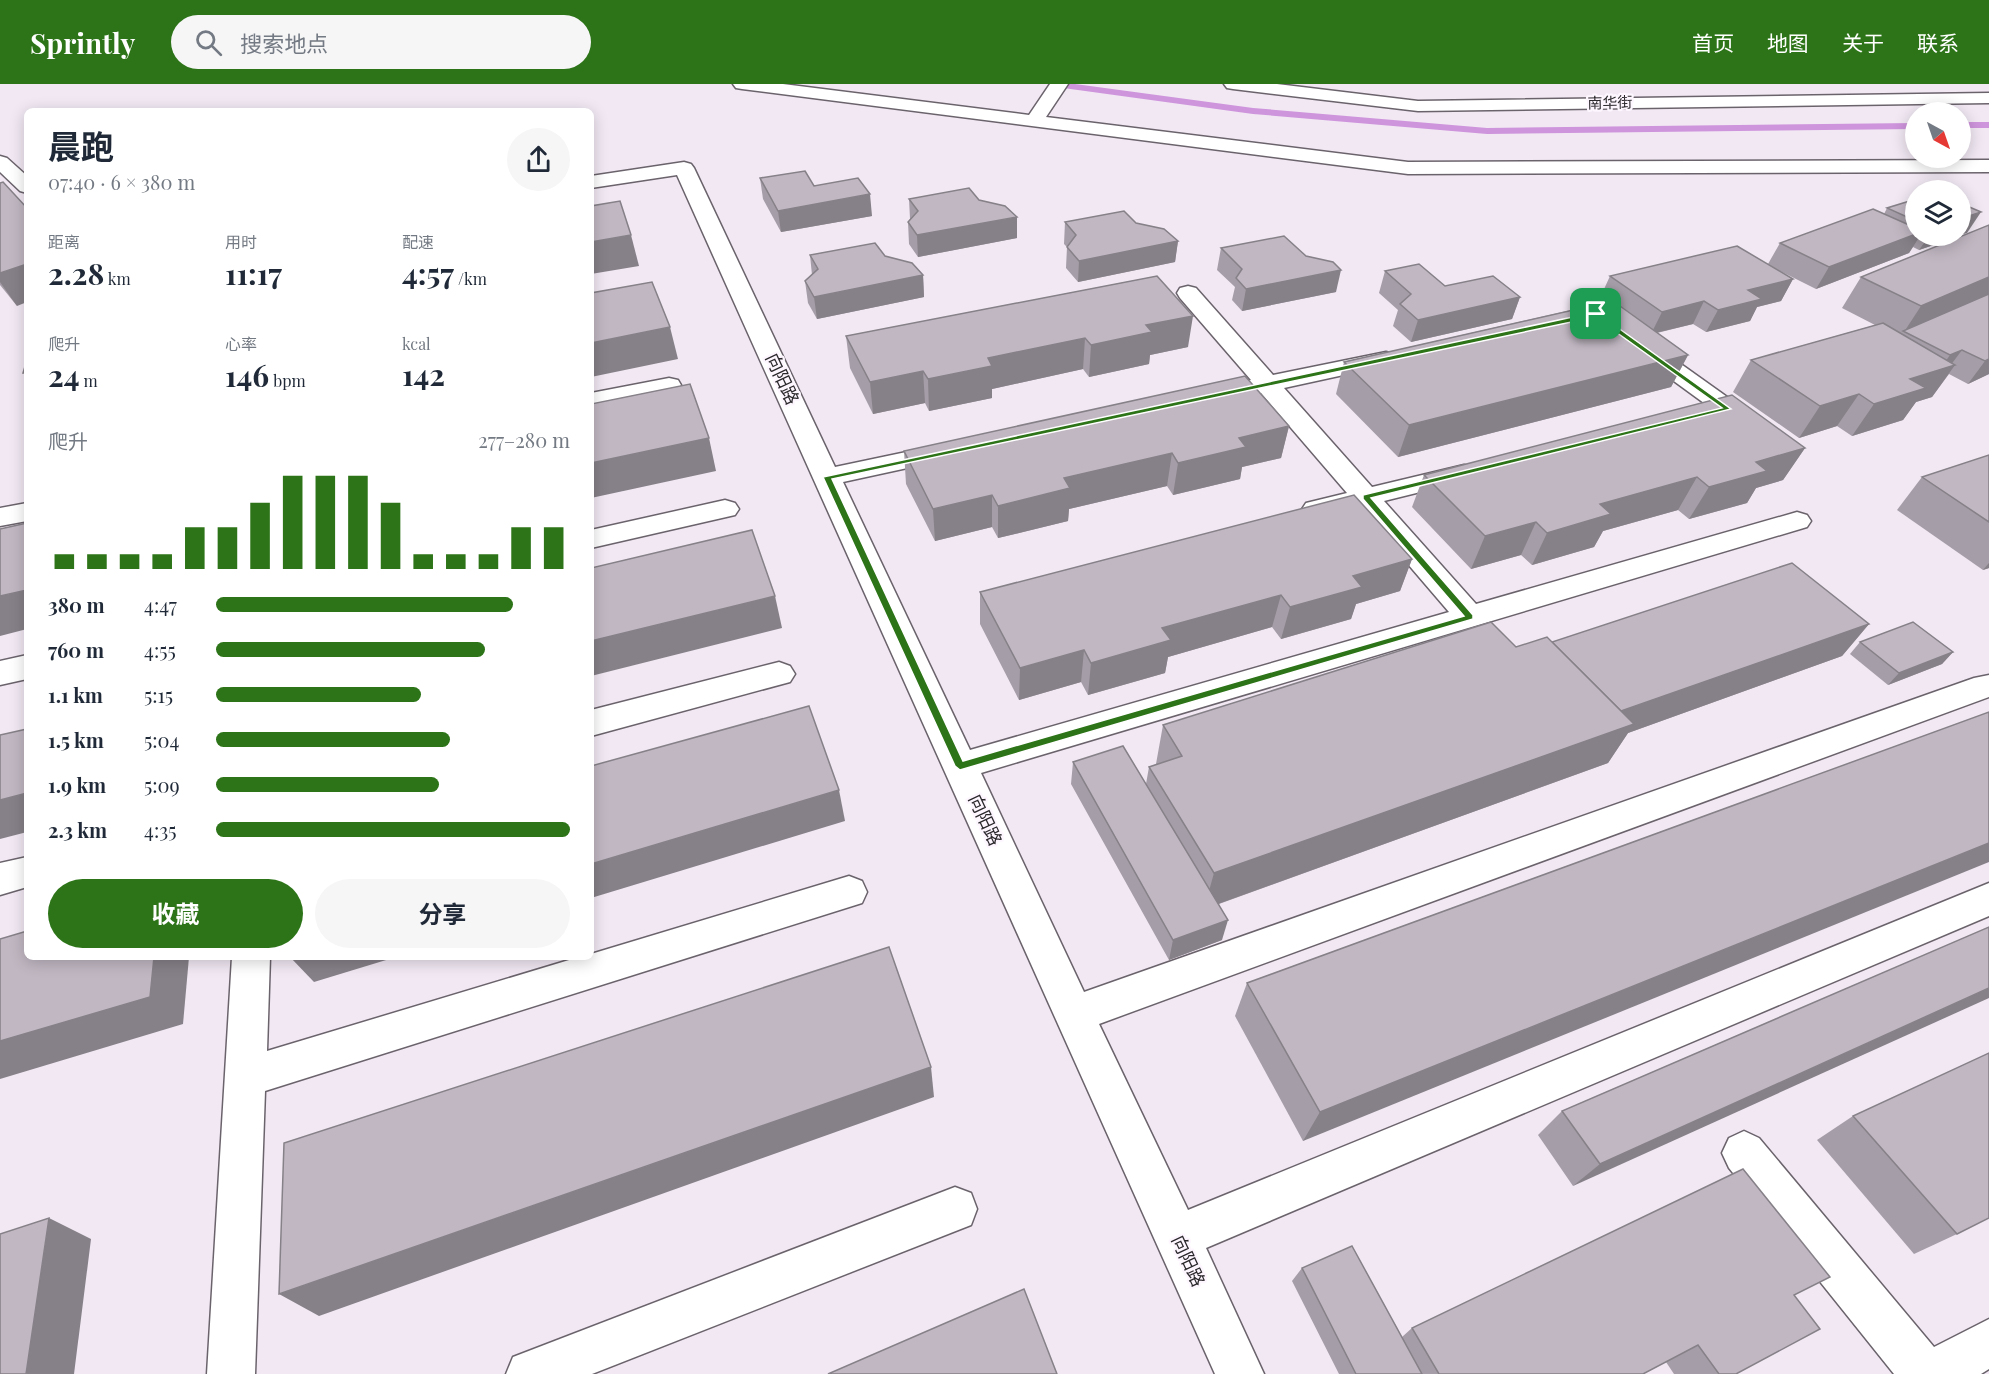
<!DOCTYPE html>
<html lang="zh">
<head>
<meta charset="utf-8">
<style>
  :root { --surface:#fff; --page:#f6f6f7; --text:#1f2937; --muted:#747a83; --accent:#2c7417 }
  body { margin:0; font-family:"Playfair Display","Noto Sans SC",serif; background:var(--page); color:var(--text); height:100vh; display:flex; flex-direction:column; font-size:22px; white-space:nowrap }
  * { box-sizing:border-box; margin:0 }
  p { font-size:20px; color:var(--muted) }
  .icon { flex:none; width:33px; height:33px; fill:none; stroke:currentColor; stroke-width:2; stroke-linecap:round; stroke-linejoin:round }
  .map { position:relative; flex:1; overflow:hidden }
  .details { position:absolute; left:24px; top:24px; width:570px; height:852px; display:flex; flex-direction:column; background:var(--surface); border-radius:9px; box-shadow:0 3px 15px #0003 }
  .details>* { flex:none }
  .needle { width:39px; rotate:140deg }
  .tools { position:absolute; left:1905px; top:18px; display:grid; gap:12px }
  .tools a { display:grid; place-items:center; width:66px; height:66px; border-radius:50%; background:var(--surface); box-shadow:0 3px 15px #0003; font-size:30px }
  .pin { position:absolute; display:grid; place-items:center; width:51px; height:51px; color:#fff; margin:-26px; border-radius:12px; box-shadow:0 3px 9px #0006 }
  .round { display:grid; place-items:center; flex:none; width:63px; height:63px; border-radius:32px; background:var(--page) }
  .headline { display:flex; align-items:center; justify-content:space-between; height:102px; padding:0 24px }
  h1 { font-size:33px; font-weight:700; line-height:45px }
  .stats { display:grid; grid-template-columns:repeat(3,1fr); gap:9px; height:102px; padding:6px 24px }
  .stats div { display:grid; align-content:center }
  .stats b { font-size:30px; font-weight:700 }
  .stats small { font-size:16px; font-weight:400 }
  .stats p { font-size:16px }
  .chart { height:168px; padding:12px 24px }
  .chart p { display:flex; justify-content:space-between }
  .chart svg { width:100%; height:108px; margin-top:6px; stroke:var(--accent); stroke-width:6 }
  .cta { display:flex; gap:12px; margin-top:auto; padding:12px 24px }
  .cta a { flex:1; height:69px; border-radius:36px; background:var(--accent); color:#fff; font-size:24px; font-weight:700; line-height:69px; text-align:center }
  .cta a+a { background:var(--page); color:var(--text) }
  ul { padding:0 24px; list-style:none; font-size:20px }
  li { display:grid; grid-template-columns:96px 72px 1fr; align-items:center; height:45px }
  li i { height:15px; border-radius:8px; background:var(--accent) }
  header { display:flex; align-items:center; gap:36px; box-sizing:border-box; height:84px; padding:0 30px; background:var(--accent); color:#fff }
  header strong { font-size:28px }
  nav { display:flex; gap:33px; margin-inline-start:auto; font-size:21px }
  .search { width:420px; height:54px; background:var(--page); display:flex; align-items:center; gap:15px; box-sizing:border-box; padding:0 21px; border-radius:33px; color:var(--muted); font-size:22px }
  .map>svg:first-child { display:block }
</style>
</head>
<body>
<header>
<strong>Sprintly</strong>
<div class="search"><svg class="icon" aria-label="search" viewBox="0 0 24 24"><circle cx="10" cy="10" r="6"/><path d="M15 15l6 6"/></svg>搜索地点</div>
<nav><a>首页</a><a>地图</a><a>关于</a><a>联系</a></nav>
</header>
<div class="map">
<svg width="1989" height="1290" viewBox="0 0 1989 1290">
  <rect width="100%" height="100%" fill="#f1e8f3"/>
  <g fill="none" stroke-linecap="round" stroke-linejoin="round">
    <g fill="#ce94dc" fill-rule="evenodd">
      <polygon points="1052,0 1075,0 1253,24 1487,44 1916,39 1916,45 1487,50 1253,30 1056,3"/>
      <rect x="1960" y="38" width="29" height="6"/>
    </g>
    <g stroke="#6b636c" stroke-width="3">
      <g id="minor">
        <polygon points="733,0 783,0 1029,31 1050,0 1068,0 1046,33 1408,78 1989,76 1989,88 1408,90 742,5 736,4"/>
        <polygon points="1224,0 1277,0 1418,17 1989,9 1989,19 1418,27 1233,5 1227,4"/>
        <polygon points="0,72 7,74 27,92 27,109 20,107 0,88"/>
        <polygon points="684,78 691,80 694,84 835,383 949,359 958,361 962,367 958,373 843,398 970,666 1449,528 1359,423 1316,434 1306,431 1302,425 1306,419 1347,409 1261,309 1211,319 1202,317 1199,312 1202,307 1251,296 1180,214 1177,209 1180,204 1188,202 1196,204 1273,291 1386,268 1394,270 1398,275 1394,280 1284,304 1372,403 1464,381 1473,383 1477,389 1473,395 1384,417 1476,520 1797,428 1807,431 1811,437 1807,443 981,689 1084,908 1974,594 1989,591 1989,613 1099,940 1188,1126 1989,799 1989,832 1206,1164 1264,1290 1215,1290 677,91 591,104 591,92"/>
        <polygon points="1642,256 1650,258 1737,320 1741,325 1737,330 1728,333 1719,330 1634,268 1630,263 1634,258"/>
        <polygon points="669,294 678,296 681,301 678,306 591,323 591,309"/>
        <polygon points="725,416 735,419 739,425 735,431 591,464 591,446"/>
        <polygon points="27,419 27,437 0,442 0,424"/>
        <polygon points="27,571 27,595 0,601 0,577"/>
        <polygon points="779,578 790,582 795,590 790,598 591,652 591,626"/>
        <polygon points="27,773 27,803 0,811 0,779"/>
        <polygon points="849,792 862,797 867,808 862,819 265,1007 255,1290 207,1290 232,873 270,873 267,967 579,873 591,873 591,870"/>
        <polygon points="1744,1047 1759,1054 1934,1263 1989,1235 1989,1285 1981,1290 1894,1290 1729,1084 1722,1069 1729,1054"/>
        <polygon points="955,1103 971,1109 977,1125 971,1141 592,1290 506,1290 513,1273"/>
      </g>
    </g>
    <use href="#minor" fill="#fff" fill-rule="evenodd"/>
  </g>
  <g fill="#a59da7">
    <polygon points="760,94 814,102 872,132 781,148 763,115"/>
    <polygon points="0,99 17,222 0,201"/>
    <polygon points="909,115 979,116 1017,154 918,173 909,160 908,138 910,135"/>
    <polygon points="1916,115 1916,152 1960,152 1919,166 1913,163 1909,169 1816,205 1770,182 1793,195 1781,217 1757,223 1750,237 1706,248 1693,240 1657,249 1688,271 1671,303 1398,373 1336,310 1344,278 1606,218 1600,214 1610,192 1768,180 1780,159 1884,130 1887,124"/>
    <polygon points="1065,138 1136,139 1178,157 1175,178 1078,198 1066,184 1067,163 1064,160"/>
    <polygon points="1989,141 1989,290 1968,300 1949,290 1932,313 1916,318 1903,336 1852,352 1837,342 1799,354 1733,308 1751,276 1875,241 1842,224 1861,193"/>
    <polygon points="1221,164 1336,208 1242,227 1232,216 1235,203 1217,186"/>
    <polygon points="810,171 885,172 923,191 924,213 817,235 808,219 805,197 812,191"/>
    <polygon points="1385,187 1445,202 1520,213 1512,235 1411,258 1393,242 1398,226 1379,209"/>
    <polygon points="1157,192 1188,263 1150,271 1149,280 1089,293 1083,285 992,305 992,314 929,327 925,319 873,330 850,284 846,252"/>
    <polygon points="1289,342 1281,374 1242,383 1240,395 1173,411 1167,402 1069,425 1068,437 998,454 992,443 935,457 906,400 904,367"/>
    <polygon points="1805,364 1783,396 1756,404 1747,419 1689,435 1678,426 1603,447 1594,463 1532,481 1521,471 1471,485 1412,423 1424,391"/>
    <polygon points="1989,371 1989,484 1983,486 1897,426 1922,393"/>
    <polygon points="1412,475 1400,507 1356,520 1351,535 1281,555 1272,543 1168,573 1165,589 1088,611 1081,598 1019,616 980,540 980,508"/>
    <polygon points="1869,540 1842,572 1628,649 1608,679 1219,820 1222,856 1169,876 1071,700 1073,678 1146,700 1149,683 1156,680 1163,641 1516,563 1552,558"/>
    <polygon points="1860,558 1953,568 1942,580 1888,601 1850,570"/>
    <polygon points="1989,628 1303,1057 1235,932 1247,899"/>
    <polygon points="1989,843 1573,1102 1538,1051 1562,1027"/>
    <polygon points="1853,1032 1957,1150 1914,1170 1817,1056"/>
    <polygon points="1302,1184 1402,1253 1412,1244 1794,1211 1736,1290 1674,1290 1666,1278 1643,1290 1339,1290 1292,1197"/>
  </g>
  <g fill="#868088">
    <polygon points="870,110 872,132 781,148 778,127"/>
    <polygon points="1981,128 1967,149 1960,151 1960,135"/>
    <polygon points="1017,133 1017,154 918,173 917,151"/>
    <polygon points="1916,150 1916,152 1920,152 1909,169 1816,205 1829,183"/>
    <polygon points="631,151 639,182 591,190 591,158"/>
    <polygon points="1929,152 1960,152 1919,166"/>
    <polygon points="1178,157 1175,178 1078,198 1079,177"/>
    <polygon points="27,180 27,218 17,222 0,198 0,189"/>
    <polygon points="1341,186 1336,208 1242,227 1246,205"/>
    <polygon points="923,191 924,213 817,235 814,213"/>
    <polygon points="1989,193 1989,214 1904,248 1921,222"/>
    <polygon points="1793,195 1781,217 1757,223 1750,237 1706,248 1718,226 1748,206"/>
    <polygon points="1520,213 1512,235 1411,258 1418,236"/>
    <polygon points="1704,217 1693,240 1651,250 1662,228"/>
    <polygon points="1193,232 1188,263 1150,271 1149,280 1089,293 1091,261 1146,241"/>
    <polygon points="670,243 678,275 591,293 591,259"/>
    <polygon points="1085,254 1083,285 992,305 992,314 929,327 928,295 988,274"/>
    <polygon points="1962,266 1950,282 1955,281 1932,313 1916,318 1903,336 1852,352 1874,320 1910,295 1940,285 1950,271"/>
    <polygon points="1688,271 1671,303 1398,373 1409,341"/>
    <polygon points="1989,275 1989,290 1968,300 1985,277"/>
    <polygon points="923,287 925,319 873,330 870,298"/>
    <polygon points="1859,310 1837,342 1799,354 1820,322"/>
    <polygon points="1289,342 1281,374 1242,383 1240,395 1173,411 1178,379 1239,354"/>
    <polygon points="709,354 716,387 591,414 591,379"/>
    <polygon points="1805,364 1783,396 1756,404 1747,419 1689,435 1709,403 1756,378"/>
    <polygon points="1172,369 1167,402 1069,425 1068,437 998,454 998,422 1064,394"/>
    <polygon points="1697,393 1678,426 1603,447 1594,463 1532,481 1547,449 1600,420"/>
    <polygon points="992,411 992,443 935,457 933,425"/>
    <polygon points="1536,438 1521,471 1471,485 1485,452"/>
    <polygon points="1412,475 1400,507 1356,520 1351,535 1281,555 1290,523 1353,492"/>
    <polygon points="1989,479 1989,484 1983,486"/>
    <polygon points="27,506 27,545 0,552 0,512"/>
    <polygon points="1281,511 1272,543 1168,573 1165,589 1088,611 1091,579 1162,544"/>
    <polygon points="775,512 782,544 591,592 591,557"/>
    <polygon points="1869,540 1842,572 1628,649 1608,679 1204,825 1214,789 1612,630"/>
    <polygon points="1084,566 1081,598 1019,616 1020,584"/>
    <polygon points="1953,568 1942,580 1888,601 1899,589"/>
    <polygon points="839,706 845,737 591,814 591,780"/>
    <polygon points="27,709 27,748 0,755 0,716"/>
    <polygon points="1989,759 1989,778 1303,1057 1320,1028"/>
    <polygon points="1228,836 1222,856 1169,876 1173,856"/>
    <polygon points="154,873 189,873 183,940 0,995 0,957"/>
    <polygon points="290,873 396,873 314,898"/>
    <polygon points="1989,904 1989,914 1573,1102 1600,1080"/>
    <polygon points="931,983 934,1013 319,1232 279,1210"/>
    <polygon points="49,1134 91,1155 74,1290 26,1290"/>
  </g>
  <g fill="#c0b7c2" stroke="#868088" stroke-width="1.5">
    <polygon points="805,87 814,102 858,94 870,110 778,127 760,94"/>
    <polygon points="3,98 27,124 27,180 0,189 0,99"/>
    <polygon points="969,104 979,116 1005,122 1017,133 917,151 908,138 918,127 909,115"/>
    <polygon points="1916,115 1916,137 1887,124"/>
    <polygon points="620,117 631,151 591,158 591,122"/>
    <polygon points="1960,119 1981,128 1960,135"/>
    <polygon points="1873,125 1916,144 1916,150 1829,183 1780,159"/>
    <polygon points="1124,127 1136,139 1164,145 1178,157 1079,177 1067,163 1076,151 1065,138"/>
    <polygon points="1989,141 1989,193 1921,222 1861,193"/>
    <polygon points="1284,152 1306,172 1333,178 1341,186 1246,205 1236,194 1242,185 1221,164"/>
    <polygon points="875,159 885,172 912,179 923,191 814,213 805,197 818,185 810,171"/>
    <polygon points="1737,162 1793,195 1748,206 1762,215 1718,226 1704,217 1662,228 1610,192"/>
    <polygon points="1419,180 1445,202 1493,192 1520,213 1418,236 1400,220 1411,210 1385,187"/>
    <polygon points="1157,192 1193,232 1146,241 1152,248 1091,261 1085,254 988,274 992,282 928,295 923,287 870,298 846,252"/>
    <polygon points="652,198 670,243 591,259 591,209"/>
    <polygon points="1989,210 1989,275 1985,277 1962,266 1950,271 1903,247"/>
    <polygon points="1613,217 1688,271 1409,341 1344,278"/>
    <polygon points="1883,239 1955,281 1910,295 1926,304 1874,320 1859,310 1820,322 1751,276"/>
    <polygon points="27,276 27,289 23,289"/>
    <polygon points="1245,292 1289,342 1239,354 1246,363 1178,379 1172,369 1064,394 1070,404 998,422 992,411 933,425 904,367"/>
    <polygon points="690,300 709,354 591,379 591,320"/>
    <polygon points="1732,311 1805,364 1756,378 1767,387 1709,403 1697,393 1600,420 1611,430 1547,449 1536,438 1485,452 1424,391"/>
    <polygon points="1989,371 1989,438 1922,393"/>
    <polygon points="1354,411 1412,475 1353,492 1362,503 1290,523 1281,511 1162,544 1171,556 1091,579 1084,566 1020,584 980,508"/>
    <polygon points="27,439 27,506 0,512 0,445"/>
    <polygon points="752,446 775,512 591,557 591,484"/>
    <polygon points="1792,479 1869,540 1621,627 1552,558"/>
    <polygon points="1491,538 1516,563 1547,553 1634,640 1214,789 1149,683 1182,672 1163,641"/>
    <polygon points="1913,538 1953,568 1899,589 1860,558"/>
    <polygon points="809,622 839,706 591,780 591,682"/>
    <polygon points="1989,628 1989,759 1320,1028 1247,899"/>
    <polygon points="27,645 27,709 0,716 0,651"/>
    <polygon points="1123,662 1228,836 1173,856 1073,678"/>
    <polygon points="1989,843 1989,904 1600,1080 1562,1027"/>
    <polygon points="27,847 27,873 154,873 150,913 0,957 0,855"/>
    <polygon points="889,863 931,983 279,1210 284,1059"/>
    <polygon points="1989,969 1989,1134 1957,1150 1853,1032"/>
    <polygon points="1743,1085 1830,1193 1794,1211 1820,1245 1736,1290 1719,1290 1698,1261 1643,1290 1439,1290 1412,1244"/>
    <polygon points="49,1134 26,1290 0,1290 0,1150"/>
    <polygon points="1352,1162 1422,1290 1356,1290 1302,1184"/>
    <polygon points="1024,1205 1057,1290 828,1290"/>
  </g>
  <path fill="#2c7417" stroke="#fff" stroke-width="1.5" fill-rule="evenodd" d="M1596 228 1731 325 1371 414 1473 531V535L960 686 955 682 823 393ZM1595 233 1722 324 1363 411V415L1464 532 963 677 832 395Z"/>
  <g text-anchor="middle" stroke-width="4.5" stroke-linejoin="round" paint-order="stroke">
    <g font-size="15" fill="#2b282c" stroke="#fdf6ff">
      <text transform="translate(1610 19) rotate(-1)" y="5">南华街</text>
    </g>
    <g font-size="18" fill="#2b282c" stroke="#fdf6ff">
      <text transform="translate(782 295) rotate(65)" y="6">向阳路</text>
      <text transform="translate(985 736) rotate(65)" y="6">向阳路</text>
      <text transform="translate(1188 1177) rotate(65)" y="6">向阳路</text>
    </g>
  </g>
</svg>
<div class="tools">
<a><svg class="needle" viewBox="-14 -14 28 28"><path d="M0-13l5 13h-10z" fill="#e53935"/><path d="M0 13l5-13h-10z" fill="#747a83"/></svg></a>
<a><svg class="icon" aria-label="layers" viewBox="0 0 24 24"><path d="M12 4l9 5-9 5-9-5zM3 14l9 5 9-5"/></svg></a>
</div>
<div class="pin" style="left:1596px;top:230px;background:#1e9e55"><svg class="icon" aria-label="arrive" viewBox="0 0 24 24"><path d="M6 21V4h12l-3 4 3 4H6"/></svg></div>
<section class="details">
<div class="headline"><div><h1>晨跑</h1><p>07:40 · 6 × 380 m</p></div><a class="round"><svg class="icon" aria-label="share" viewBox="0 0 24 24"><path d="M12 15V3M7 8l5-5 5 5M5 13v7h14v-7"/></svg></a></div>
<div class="stats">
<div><p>距离</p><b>2.28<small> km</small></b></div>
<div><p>用时</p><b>11:17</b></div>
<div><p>配速</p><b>4:57<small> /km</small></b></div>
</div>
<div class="stats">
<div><p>爬升</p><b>24<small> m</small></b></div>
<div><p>心率</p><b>146<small> bpm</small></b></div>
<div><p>kcal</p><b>142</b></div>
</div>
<div class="chart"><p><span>爬升</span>277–280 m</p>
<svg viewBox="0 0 160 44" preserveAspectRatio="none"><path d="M5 44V38M15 44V38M25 44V38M35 44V38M45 44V27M55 44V27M65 44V17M75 44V6M85 44V6M95 44V6M105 44V17M115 44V38M125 44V38M135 44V38M145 44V27M155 44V27"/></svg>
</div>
<ul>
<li><b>380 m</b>4:47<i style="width:84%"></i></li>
<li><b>760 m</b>4:55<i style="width:76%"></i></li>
<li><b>1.1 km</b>5:15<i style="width:58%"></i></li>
<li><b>1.5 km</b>5:04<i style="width:66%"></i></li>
<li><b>1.9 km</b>5:09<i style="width:63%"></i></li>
<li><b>2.3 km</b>4:35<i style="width:100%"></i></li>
</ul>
<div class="cta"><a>收藏</a><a>分享</a></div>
</section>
</div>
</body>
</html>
